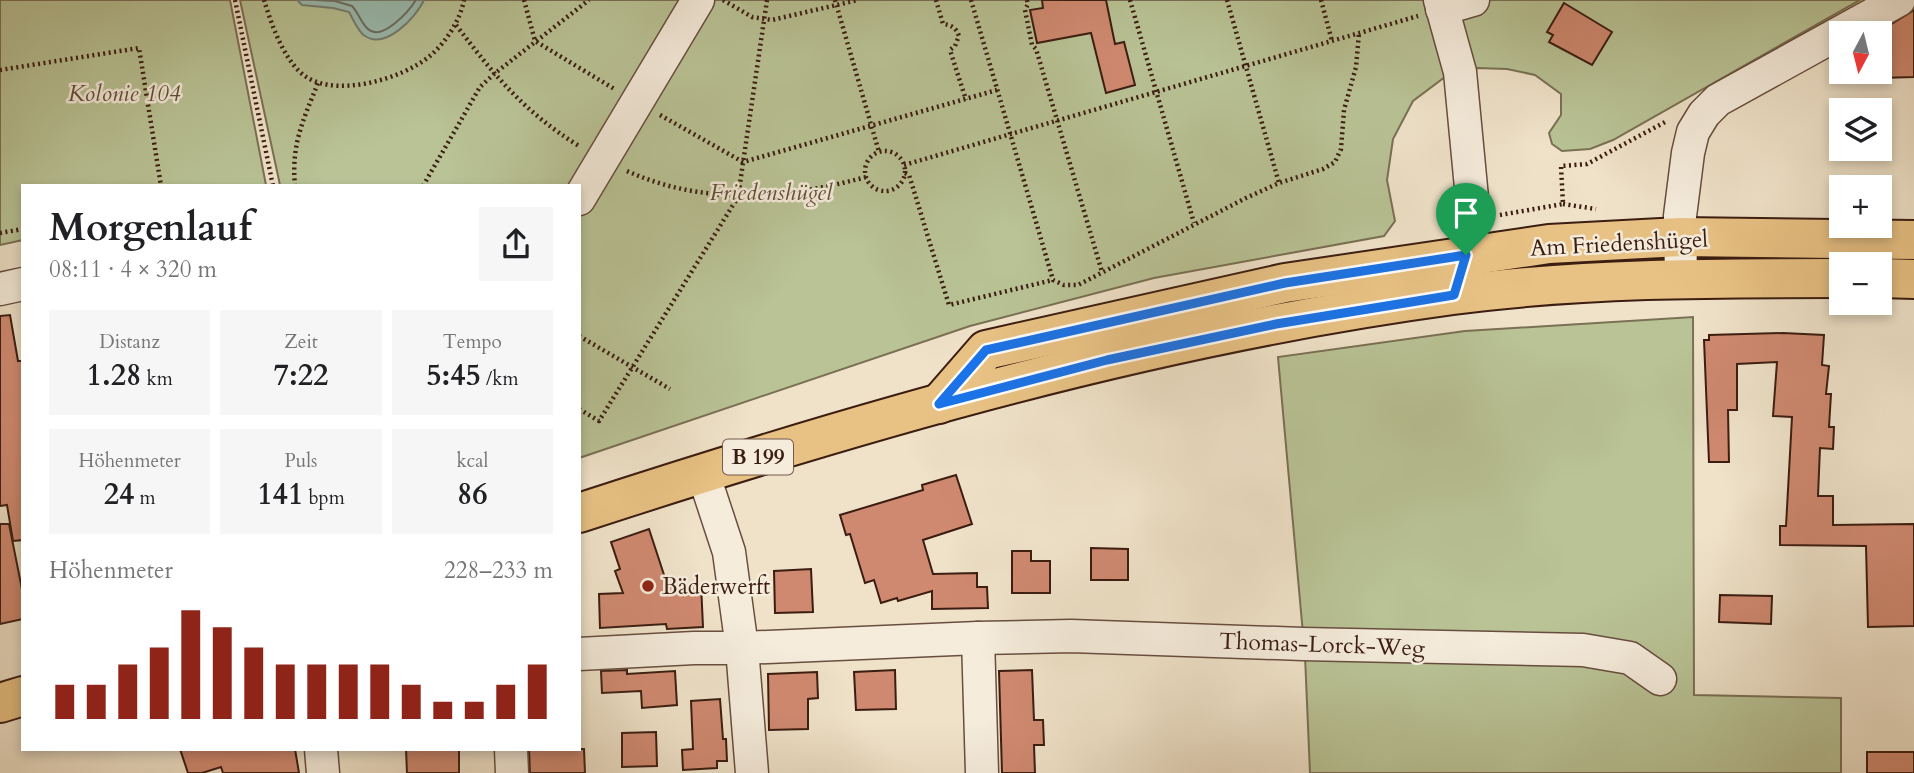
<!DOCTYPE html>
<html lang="de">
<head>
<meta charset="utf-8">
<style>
  :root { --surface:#fff; --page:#f6f6f6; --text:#202124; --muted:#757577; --accent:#8f2418 }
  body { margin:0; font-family:Cardo,serif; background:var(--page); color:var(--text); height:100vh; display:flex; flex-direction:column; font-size:26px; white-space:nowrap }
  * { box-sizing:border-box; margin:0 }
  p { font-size:23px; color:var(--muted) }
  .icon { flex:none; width:38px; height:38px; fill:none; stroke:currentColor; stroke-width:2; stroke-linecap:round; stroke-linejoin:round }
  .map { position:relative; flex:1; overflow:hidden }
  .panel { position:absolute; left:21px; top:184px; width:560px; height:567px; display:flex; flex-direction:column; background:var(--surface); border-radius:0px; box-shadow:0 4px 10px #0003 }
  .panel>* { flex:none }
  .needle { width:46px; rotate:187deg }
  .buttons { position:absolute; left:1829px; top:21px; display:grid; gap:14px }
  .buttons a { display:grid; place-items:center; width:63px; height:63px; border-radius:0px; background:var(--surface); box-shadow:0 4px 10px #0003; font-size:35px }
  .pin { position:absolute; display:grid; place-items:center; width:60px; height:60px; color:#fff; margin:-72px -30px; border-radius:50% 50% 50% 0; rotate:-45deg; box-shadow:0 0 7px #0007 }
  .pin .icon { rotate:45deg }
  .round { display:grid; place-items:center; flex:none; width:74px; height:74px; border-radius:0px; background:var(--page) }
  .headline { display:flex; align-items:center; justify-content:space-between; height:119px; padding:0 28px }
  h1 { font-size:38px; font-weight:600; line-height:52px }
  .stats { display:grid; grid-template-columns:repeat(3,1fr); gap:10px; height:119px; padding:7px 28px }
  .stats div { display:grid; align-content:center; border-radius:0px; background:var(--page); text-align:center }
  .stats b { font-size:30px; font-weight:600 }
  .stats small { font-size:19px; font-weight:400 }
  .stats p { font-size:19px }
  .chart { height:196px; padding:14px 28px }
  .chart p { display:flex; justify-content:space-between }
  .chart svg { width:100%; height:126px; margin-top:7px; stroke:var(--accent); stroke-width:6 }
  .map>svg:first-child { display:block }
</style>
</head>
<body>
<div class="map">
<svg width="1914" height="773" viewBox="0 0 1914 773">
  <rect width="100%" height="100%" fill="#efe2c9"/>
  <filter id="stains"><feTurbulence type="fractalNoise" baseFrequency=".00286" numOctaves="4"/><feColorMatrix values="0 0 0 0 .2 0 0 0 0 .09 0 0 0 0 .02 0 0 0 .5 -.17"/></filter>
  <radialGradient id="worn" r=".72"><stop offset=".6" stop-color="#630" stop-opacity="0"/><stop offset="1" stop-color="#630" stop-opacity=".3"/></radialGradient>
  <g fill="#b9c396" stroke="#7a7054" stroke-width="2">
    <polygon points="0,0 230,0 266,185 23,186 23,240 0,245"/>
    <polygon points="240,0 1860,0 1613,140 1590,149 1562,151 1552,144 1549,133 1561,115 1561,94 1535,75 1507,69 1477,68 1449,74 1413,101 1393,139 1387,180 1395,221 1384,236 1154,278 970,326 579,458 579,186 280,185"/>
    <polygon points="1693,317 1694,695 1841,698 1841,773 1310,773 1305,656 1278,357 1465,331"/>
  </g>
  <path fill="#9abeb3" stroke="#747e72" stroke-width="2" d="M297 0H424C416 17 386 50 365 36 358 32 353 19 349 12L333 8 302 5Z"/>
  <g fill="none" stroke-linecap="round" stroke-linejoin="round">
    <path stroke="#6a6e62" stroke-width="2" d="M316 0 335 1 352 6C358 12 361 23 368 29 382 42 409 11 416 0"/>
  </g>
  <g fill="#cf8970" stroke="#3b1d11" stroke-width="2">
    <polygon points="1042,0 1106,0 1115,44 1124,42 1135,85 1106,93 1091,33 1037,43 1030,10 1043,8"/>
    <polygon points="1564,3 1612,32 1592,65 1549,42 1553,35 1547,32"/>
    <polygon points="1914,10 1914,77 1880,78 1880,33 1877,33"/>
    <polygon points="10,315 18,361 23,361 23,540 13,541 7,505 0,506 0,316"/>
    <polygon points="1783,333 1824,335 1822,365 1829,366 1826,394 1831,394 1829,427 1834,427 1833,449 1820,448 1818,496 1833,496 1833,525 1914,524 1914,626 1868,627 1866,546 1780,545 1780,526 1786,526 1792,417 1773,416 1777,362 1737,364 1737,410 1728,410 1729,462 1709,462 1704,340 1709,340 1709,335"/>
    <polygon points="956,475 972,524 923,540 933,574 977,573 977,587 987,587 988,608 932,609 932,591 898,601 897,598 881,603 874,580 865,583 850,534 846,535 840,515 923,490 922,485"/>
    <polygon points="0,524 9,524 23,594 23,619 0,624"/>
    <polygon points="649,529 668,587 701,584 703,627 667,629 666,624 600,628 599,594 623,593 615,571 620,569 611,542"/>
    <polygon points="1091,548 1128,549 1128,580 1091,580"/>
    <polygon points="1012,551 1031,551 1031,561 1050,561 1050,593 1012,593"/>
    <polygon points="811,569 813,612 775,613 774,571"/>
    <polygon points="1720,595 1772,596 1771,624 1719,622"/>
    <polygon points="627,670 627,674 675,671 677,705 642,708 641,691 602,693 601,671"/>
    <polygon points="895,670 896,709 856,710 854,672"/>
    <polygon points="1032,670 1034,720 1043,720 1044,745 1034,745 1035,773 1002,773 999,671"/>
    <polygon points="817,672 818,698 808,699 808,729 769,730 768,674"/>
    <polygon points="720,699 723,739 726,739 727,761 717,761 717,768 683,770 682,750 693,749 691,701"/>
    <polygon points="656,732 657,766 622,767 622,733"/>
    <polygon points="180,749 295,749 299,773 223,773 221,767 202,773 188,773"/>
    <polygon points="406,749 459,749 459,773 407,773"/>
    <polygon points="529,749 584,749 585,773 530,773"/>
    <rect x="1867" y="752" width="47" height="21"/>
  </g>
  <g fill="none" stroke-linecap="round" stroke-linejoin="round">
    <g stroke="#684e3f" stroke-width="35">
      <g id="minor">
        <polyline points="1440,0 1460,72 1474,219 1459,277"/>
        <polyline points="1442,9 1473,0"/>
        <polyline points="579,199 698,0"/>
        <polyline points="1681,280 1680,216 1688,153 1693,132 1704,114 1718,100 1899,0"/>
        <polyline points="0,289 23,284"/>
        <polyline points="703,473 729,552 742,648 752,773"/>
        <polyline points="978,638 982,773"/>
        <polyline points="579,654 694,648 742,648 978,638 1071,636 1303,644 1583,650 1630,658 1660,679"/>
        <polyline points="321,749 323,773"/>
        <polyline points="511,749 512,773"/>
      </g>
    </g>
    <g stroke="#3b1d11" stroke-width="42">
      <g id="major">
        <polyline points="1880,278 1914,279"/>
        <polyline points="939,404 986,350 1285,283 1549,244 1680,237 1914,240"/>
        <path d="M579 513C864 420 1155 335 1453 295 1581 278 1712 278 1841 278"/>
        <polyline points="0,703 23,696"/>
      </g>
    </g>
    <g stroke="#3b1d11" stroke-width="4.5" stroke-dasharray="2 3.5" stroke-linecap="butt">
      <polyline points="235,0 273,186"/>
      <path d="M264 0C271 23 282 55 300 72 330 101 404 79 431 55 447 41 460 20 464 0"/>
      <polyline points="524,0 535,41 616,90"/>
      <polyline points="723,0 752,17 772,20 858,0"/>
      <polyline points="835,0 879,152"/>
      <path d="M936 0 943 24C952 25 956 28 959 36L955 46 950 50 966 100"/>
      <polyline points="971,0 1053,280 1064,285 1078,285 1246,198 1279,183 1323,169 1335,162 1341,149 1344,110 1356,67 1359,33"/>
      <polyline points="1027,0 1028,4 1025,10 1032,45 1036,49 1102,272"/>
      <polyline points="1130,0 1194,223"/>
      <polyline points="1227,0 1279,183"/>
      <polyline points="1321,0 1332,41"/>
      <path d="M456 25C495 76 523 111 579 146"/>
      <polyline points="0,70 139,48 161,186"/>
      <polyline points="660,115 743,162 997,90"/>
      <circle cx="885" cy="171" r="20"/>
      <polyline points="904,165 1418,16"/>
      <path d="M627 171C705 206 785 199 866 177"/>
      <polyline points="905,173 909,175 949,305 1053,280"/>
      <path d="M295 186C291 144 303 121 318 83"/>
      <polyline points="423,186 480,87 494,74 589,0"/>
      <polyline points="1563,204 1596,209"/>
      <polyline points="1500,215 1563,204 1561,166 1587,164 1667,121"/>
      <polyline points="0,233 23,229"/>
      <polyline points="579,336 670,389"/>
      <polyline points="579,409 599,421 738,197 767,0"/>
    </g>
    <use href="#minor" stroke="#f5ecdc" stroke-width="32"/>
    <use href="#major" stroke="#e8c184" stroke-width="38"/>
  </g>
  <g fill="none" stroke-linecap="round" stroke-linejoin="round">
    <g stroke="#fff" stroke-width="14">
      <polygon id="route" points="1466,255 1454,295 1276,324 1107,360 939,404 986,350 1285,283"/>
    </g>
    <use href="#route" stroke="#1a73e8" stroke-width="9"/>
  </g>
  <circle fill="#8f2418" stroke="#f5ecdc" stroke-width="2.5" cx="648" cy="586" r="7"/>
  <g text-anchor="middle" stroke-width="5" stroke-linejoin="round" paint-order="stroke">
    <rect fill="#f5ecdc" stroke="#735b4e" stroke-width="2" x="723" y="439.5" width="70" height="35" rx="5"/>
    <g font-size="21" font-weight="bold" fill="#3b1d11">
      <text x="758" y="464">B 199</text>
    </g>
    <g font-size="23" font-style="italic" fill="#614f39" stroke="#f5ecdc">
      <text x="124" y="101">Kolonie 104</text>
      <text x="771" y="200">Friedenshügel</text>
    </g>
    <g font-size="23" fill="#3b1d11" stroke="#f5ecdc">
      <text transform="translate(1619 243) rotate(-3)" y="8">Am Friedenshügel</text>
      <text transform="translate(1322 644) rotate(2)" y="8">Thomas-Lorck-Weg</text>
    </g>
    <g font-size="23" fill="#3b1d11" stroke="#f5ecdc" text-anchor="start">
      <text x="662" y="594">Bäderwerft</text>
    </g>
  </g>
  <rect width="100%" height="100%" filter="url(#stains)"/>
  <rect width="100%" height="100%" fill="url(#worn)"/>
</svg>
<div class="buttons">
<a><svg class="needle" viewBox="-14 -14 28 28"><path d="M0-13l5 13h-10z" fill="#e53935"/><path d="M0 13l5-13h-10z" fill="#757577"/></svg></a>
<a><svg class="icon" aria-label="layers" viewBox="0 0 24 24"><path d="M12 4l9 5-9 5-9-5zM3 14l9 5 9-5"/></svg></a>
<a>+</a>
<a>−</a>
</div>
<div class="pin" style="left:1466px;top:255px;background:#1e9e55"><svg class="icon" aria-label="arrive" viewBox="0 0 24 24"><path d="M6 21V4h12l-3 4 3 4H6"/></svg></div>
<section class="panel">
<div class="headline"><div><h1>Morgenlauf</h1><p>08:11 · 4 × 320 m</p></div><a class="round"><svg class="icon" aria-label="share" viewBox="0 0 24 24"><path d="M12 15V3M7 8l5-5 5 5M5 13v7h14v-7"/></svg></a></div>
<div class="stats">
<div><p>Distanz</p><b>1.28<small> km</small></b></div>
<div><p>Zeit</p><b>7:22</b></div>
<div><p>Tempo</p><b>5:45<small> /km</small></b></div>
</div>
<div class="stats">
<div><p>Höhenmeter</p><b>24<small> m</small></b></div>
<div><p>Puls</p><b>141<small> bpm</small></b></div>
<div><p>kcal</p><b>86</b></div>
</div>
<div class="chart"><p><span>Höhenmeter</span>228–233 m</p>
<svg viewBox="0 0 160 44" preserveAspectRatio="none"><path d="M5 44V32M15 44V32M25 44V25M35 44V19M45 44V6M55 44V12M65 44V19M75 44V25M85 44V25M95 44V25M105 44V25M115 44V32M125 44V38M135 44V38M145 44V32M155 44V25"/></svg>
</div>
</section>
</div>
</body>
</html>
